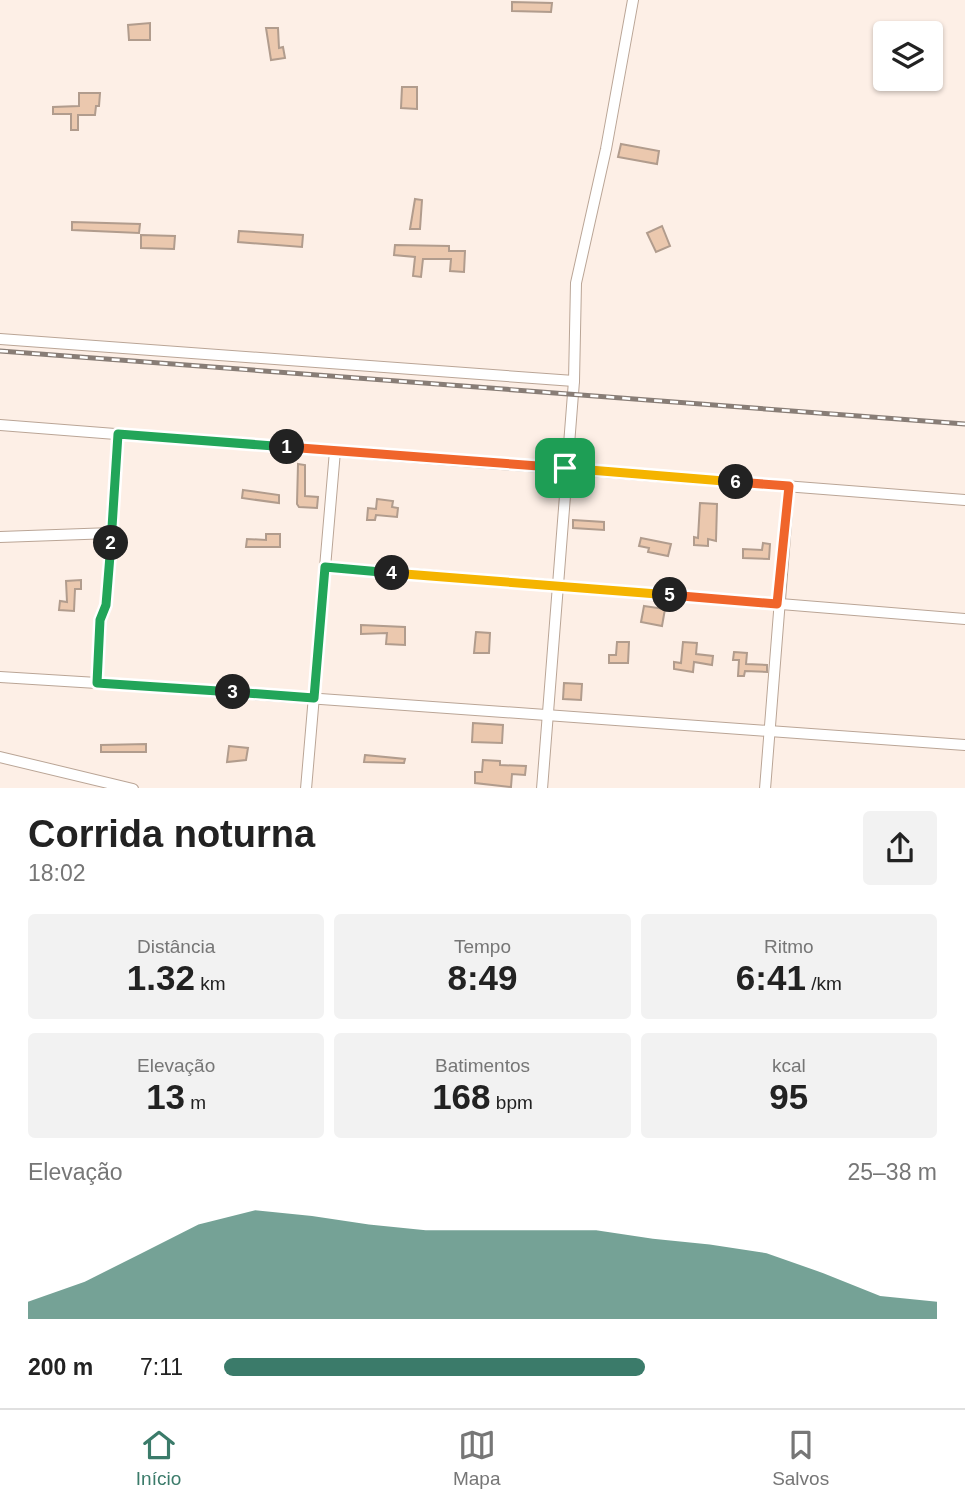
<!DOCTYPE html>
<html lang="pt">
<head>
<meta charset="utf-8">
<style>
  :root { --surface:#fff; --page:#f2f2f2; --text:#222; --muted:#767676; --line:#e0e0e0; --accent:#3b7b6a }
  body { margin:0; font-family:Helvetica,sans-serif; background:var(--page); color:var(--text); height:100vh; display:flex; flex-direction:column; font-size:26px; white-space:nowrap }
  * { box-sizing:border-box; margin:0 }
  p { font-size:23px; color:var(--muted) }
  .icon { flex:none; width:38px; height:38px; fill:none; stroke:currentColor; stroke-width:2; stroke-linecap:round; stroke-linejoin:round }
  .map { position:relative; height:788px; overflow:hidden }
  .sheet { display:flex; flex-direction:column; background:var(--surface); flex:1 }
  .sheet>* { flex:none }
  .fabs { position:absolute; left:873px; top:21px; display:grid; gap:14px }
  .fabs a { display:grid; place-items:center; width:70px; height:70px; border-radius:7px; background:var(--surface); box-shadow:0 2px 5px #0004; font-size:35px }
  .pin { position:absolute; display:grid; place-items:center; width:60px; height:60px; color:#fff; margin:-30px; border-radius:14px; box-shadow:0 4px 10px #0006 }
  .km { position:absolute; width:35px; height:35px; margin:-18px; border-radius:50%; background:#222; color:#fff; font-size:19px; line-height:35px; text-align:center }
  .round { display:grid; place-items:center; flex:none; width:74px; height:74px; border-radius:7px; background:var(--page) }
  .head { display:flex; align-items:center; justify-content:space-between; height:119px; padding:0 28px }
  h1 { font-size:38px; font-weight:700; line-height:52px }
  .metrics { display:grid; grid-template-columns:repeat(3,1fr); gap:10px; height:119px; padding:7px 28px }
  .metrics div { display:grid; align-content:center; border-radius:7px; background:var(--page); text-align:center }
  .metrics b { font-size:35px; font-weight:700 }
  .metrics small { font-size:19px; font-weight:400 }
  .metrics p { font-size:19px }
  .chart { height:196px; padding:14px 28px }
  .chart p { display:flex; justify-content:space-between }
  .chart svg { width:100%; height:126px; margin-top:7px; fill:var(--accent); opacity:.7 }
  ul { padding:0 28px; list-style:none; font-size:23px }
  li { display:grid; grid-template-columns:112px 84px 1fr; align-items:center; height:52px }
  li i { height:18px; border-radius:9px; background:var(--accent) }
  .tab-bar { display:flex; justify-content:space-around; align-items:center; height:98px; border-top:2px solid var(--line); background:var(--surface); font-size:19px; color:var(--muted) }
  .tab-bar a { display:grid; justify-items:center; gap:4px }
  .tab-bar .current { color:var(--accent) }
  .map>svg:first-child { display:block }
</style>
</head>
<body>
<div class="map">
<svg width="965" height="789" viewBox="0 0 965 789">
  <rect width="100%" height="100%" fill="#fdefe6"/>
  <g fill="#ebc8ae" stroke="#b19c8d" stroke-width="2">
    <polygon points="512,2 552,3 551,12 512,11"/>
    <polygon points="150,23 150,40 129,40 128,25"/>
    <polygon points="266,28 278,28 279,48 283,47 285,58 271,60"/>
    <polygon points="402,87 417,87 417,109 401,108"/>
    <polygon points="79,93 100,93 99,106 96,106 95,115 78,115 78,130 71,130 71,114 53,114 53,107 79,106"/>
    <polygon points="621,144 659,151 657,164 618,157"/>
    <polygon points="415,199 422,200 420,229 410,229"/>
    <polygon points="72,222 140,224 139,233 72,230"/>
    <polygon points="662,226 670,246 656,252 647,233"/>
    <polygon points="239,231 303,235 302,247 238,242"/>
    <polygon points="141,235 175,236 174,249 141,248"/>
    <polygon points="395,245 449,246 449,251 465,251 464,272 450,271 451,259 423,259 421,277 413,276 415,257 394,255"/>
    <polygon points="298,464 305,465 305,496 318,497 317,508 299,507 297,504"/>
    <polygon points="243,490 279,495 279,503 242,498"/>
    <polygon points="377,499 393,501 392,507 398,508 397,517 376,515 375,520 367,520 368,508 376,509"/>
    <polygon points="700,503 717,504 716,541 708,539 708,546 694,545 694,537 698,538"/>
    <polygon points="573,520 604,522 604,530 573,528"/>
    <polygon points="266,534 280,534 280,547 246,547 247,539 266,540"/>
    <polygon points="641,538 671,544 668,556 648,552 649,548 639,546"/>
    <polygon points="763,543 770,544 769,559 743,558 743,549 762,550"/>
    <polygon points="81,580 81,589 75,589 74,611 59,610 60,601 67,602 66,581"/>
    <polygon points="644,606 665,609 662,626 641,622"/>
    <polygon points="361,625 405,627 405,645 386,644 387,633 361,634"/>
    <polygon points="476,632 490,633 489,653 474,653"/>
    <polygon points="617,642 629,642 628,663 609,663 609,655 616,655"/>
    <polygon points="683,642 697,643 696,654 713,656 712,665 694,662 693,672 674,669 674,662 681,663"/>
    <polygon points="734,652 747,653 746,664 767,665 767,672 745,671 744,676 738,676 739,660 733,660"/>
    <polygon points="564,683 582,684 581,700 563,699"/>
    <polygon points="473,723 503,725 502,743 472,742"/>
    <polygon points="146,744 146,752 101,752 101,745"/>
    <polygon points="229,746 248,748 246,760 227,762"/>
    <polygon points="365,755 405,759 404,763 364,762"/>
    <polygon points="483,760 500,761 500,765 526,766 525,775 512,774 511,787 475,783 475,772 482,772"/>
  </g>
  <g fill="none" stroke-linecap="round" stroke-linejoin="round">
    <g stroke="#baa596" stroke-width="12">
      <g id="minor">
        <polyline points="0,339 574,381"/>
        <polyline points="0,425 965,500"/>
        <polyline points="0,537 112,533"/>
        <polyline points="325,567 965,619"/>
        <polyline points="0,677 97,683 100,620 106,605 118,434"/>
        <polyline points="97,683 965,745"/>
        <polyline points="0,757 133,789"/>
        <polyline points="306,789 335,451"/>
        <polyline points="542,789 574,381 576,283 606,149 633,0"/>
        <polyline points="765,789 789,486"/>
      </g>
    </g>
    <use href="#minor" stroke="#fff" stroke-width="10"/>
    <g stroke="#887d76" stroke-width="5">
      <polyline id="rail" points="0,351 965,424"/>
    </g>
    <use href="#rail" stroke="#fff" stroke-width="2.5" stroke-dasharray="8" stroke-linecap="butt"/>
  </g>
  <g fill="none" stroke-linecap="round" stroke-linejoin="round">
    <g stroke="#fff" stroke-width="14">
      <polyline id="split-1" points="287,447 565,468"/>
    </g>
    <g stroke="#fff" stroke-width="14">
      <polyline id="split-2" points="111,543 118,434 287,447"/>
    </g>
    <g stroke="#fff" stroke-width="14">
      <polyline id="split-3" points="111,543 106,605 100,620 97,683 233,692"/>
    </g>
    <g stroke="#fff" stroke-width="14">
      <polyline id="split-4" points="233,692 314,698 325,567 392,573"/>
    </g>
    <g stroke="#fff" stroke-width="14">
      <polyline id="split-5" points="392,573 670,595"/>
    </g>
    <g stroke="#fff" stroke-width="14">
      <polyline id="split-6" points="670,595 777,604 789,486 736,482"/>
    </g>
    <g stroke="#fff" stroke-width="14">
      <polyline id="split-7" points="565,468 736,482"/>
    </g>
    <use href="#split-1" stroke="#f0652b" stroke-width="9"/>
    <use href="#split-2" stroke="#22a559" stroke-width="9"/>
    <use href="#split-3" stroke="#22a559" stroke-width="9"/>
    <use href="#split-4" stroke="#22a559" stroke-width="9"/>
    <use href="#split-5" stroke="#f5b400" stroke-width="9"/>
    <use href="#split-6" stroke="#f0652b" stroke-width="9"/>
    <use href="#split-7" stroke="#f5b400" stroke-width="9"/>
  </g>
</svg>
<div class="fabs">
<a><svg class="icon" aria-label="layers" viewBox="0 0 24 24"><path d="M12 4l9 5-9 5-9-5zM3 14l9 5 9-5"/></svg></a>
</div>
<div class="pin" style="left:565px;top:468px;background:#1e9e55"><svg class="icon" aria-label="arrive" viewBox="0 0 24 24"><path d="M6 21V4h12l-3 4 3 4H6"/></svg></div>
<b class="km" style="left:287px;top:447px">1</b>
<b class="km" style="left:111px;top:543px">2</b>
<b class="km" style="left:233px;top:692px">3</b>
<b class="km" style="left:392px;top:573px">4</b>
<b class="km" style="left:670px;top:595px">5</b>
<b class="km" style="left:736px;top:482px">6</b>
</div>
<section class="sheet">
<div class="head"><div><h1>Corrida noturna</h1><p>18:02</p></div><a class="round"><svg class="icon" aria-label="share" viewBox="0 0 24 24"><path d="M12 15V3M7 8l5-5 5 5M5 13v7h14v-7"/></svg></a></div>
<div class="metrics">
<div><p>Distância</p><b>1.32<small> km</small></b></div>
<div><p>Tempo</p><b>8:49</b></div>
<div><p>Ritmo</p><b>6:41<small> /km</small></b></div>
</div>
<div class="metrics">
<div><p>Elevação</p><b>13<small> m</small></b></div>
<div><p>Batimentos</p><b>168<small> bpm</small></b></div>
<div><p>kcal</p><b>95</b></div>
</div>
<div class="chart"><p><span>Elevação</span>25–38 m</p>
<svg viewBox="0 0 160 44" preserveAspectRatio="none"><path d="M0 44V38L10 31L20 21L30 11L40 6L50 8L60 11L70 13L80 13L90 13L100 13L110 16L120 18L130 21L140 28L150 36L160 38V44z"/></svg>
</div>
<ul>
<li><b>200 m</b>7:11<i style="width:59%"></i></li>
</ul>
</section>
<nav class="tab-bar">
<a class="current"><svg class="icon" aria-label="home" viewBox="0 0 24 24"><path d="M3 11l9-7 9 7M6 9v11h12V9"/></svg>Início</a>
<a><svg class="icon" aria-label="map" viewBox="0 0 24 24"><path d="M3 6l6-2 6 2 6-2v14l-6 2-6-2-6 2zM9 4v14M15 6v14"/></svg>Mapa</a>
<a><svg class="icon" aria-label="saved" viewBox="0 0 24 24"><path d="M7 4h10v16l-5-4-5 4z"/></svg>Salvos</a>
</nav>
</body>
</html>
